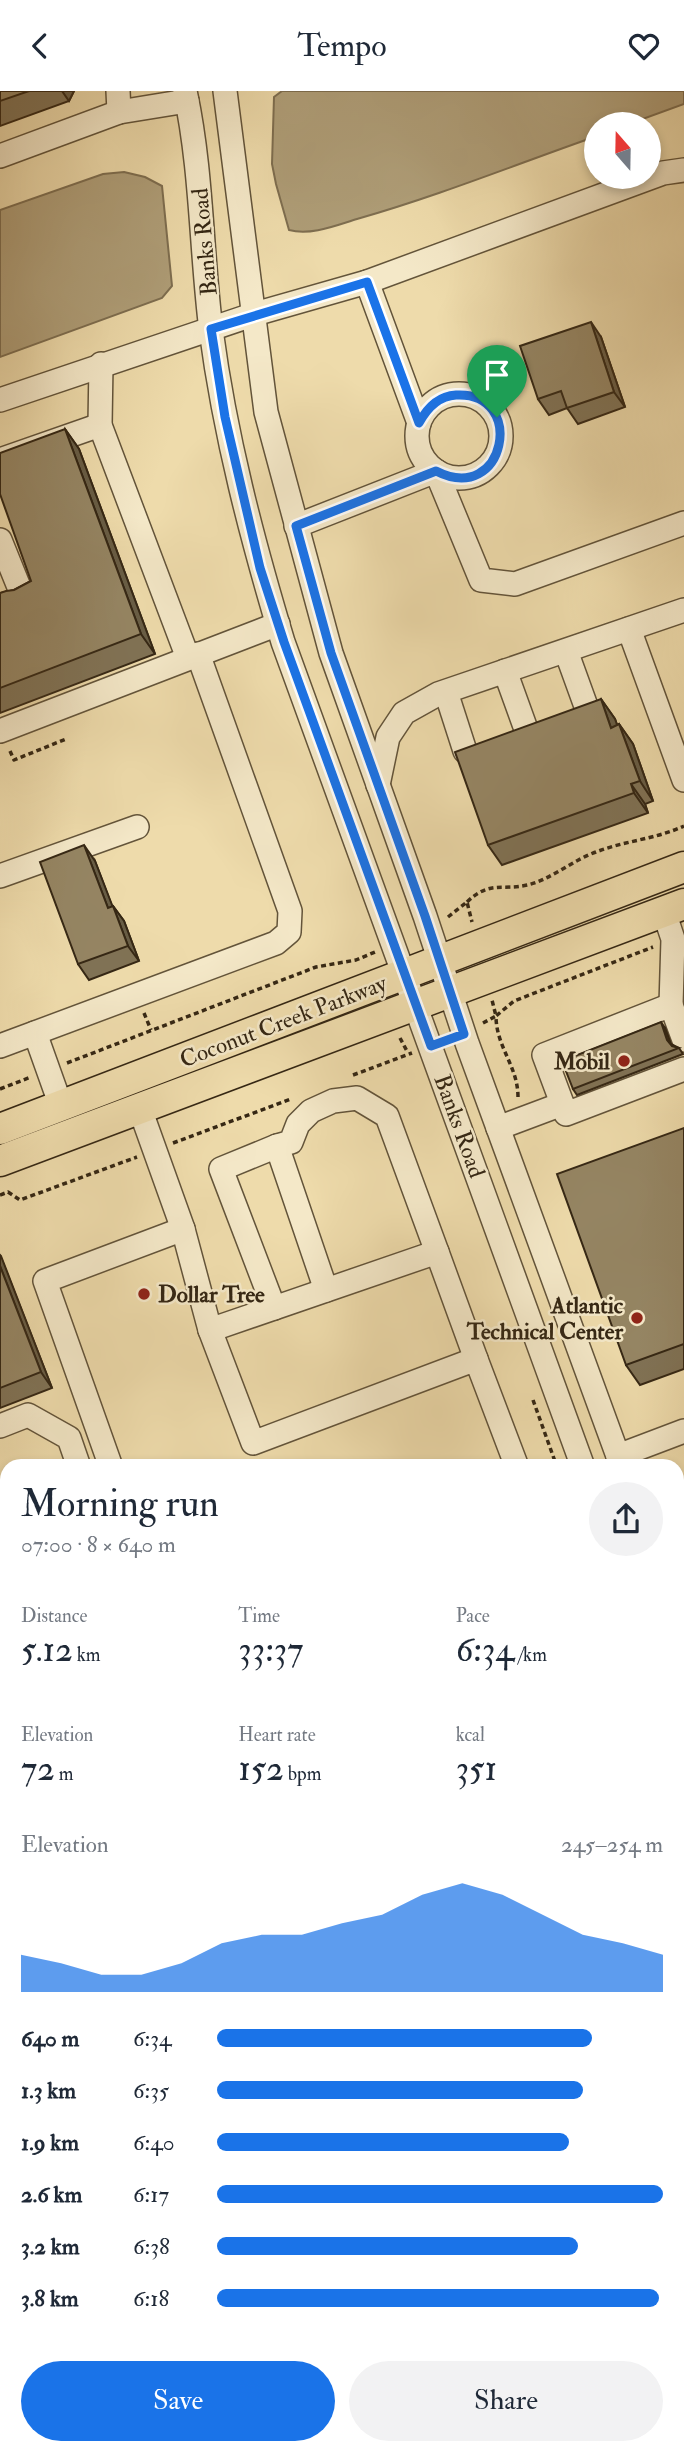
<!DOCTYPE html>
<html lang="en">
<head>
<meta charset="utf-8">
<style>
  :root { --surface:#fff; --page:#f2f2f3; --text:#1f2937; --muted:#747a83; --accent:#1a73e8 }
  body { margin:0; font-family:"IM FELL Double Pica",serif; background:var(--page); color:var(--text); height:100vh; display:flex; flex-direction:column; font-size:26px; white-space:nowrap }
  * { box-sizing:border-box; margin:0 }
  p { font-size:23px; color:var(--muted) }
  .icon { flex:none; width:38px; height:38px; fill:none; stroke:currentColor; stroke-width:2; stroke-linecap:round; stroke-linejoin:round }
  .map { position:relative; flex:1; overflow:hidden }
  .panel { position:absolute; left:0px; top:1368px; width:684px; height:996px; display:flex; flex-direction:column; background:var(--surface); border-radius:21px 21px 0 0; box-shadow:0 4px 10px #0003 }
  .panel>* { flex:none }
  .needle { width:46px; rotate:340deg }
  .buttons { position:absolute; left:584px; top:21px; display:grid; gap:14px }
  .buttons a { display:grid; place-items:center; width:77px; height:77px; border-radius:50%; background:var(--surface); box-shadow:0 4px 10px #0003; font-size:35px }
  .pin { position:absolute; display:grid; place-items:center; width:60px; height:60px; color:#fff; margin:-72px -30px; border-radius:50% 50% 50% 0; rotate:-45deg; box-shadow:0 0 7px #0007 }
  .pin .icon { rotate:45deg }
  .round { display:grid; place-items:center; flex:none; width:74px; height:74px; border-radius:37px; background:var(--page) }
  .overview { display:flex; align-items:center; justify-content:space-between; height:119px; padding:0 21px }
  h1 { font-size:38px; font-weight:600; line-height:52px }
  .figures { display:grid; grid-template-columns:repeat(3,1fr); gap:10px; height:119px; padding:7px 21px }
  .figures div { display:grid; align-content:center }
  .figures b { font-size:35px; font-weight:600 }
  .figures small { font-size:19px; font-weight:400 }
  .figures p { font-size:19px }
  .chart { height:196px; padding:14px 21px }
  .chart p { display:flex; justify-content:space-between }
  .chart svg { width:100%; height:126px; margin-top:7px; fill:var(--accent); opacity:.7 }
  .action { display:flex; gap:14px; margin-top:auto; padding:14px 21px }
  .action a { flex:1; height:80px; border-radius:42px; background:var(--accent); color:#fff; font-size:28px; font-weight:600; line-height:80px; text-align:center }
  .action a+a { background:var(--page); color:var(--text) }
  ul { padding:0 21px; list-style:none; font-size:23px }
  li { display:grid; grid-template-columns:112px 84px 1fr; align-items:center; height:52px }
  li i { height:18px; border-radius:9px; background:var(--accent) }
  header { display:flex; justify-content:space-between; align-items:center; height:91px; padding:0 21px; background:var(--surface); font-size:32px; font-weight:600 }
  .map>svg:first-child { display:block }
</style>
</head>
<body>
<header><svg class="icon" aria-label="back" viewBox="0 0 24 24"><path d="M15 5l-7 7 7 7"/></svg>Tempo<svg class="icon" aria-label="heart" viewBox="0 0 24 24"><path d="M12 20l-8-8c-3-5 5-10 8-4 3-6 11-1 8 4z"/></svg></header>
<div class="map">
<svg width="684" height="2363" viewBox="0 0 684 2363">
  <rect width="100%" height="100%" fill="#eedbab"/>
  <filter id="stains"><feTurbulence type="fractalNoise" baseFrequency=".00286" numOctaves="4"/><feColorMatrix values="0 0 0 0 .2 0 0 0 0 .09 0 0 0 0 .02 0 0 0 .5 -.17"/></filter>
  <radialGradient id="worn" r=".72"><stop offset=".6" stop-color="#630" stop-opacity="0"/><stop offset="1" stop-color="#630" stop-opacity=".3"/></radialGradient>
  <g fill="#af9e78" stroke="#7e6e50" stroke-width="2">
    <path d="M282 0H684V13L629 33H597V45C517 73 438 105 357 128 337 134 311 145 289 139L276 93 272 73 274 6Z"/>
    <polygon points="124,81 145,86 162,95 172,195 162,207 0,266 0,119 103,83"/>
    <polygon points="7,1566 7,1761 0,1761 0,1567"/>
    <polygon points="7,2283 7,2357 677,2357 677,2292 684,2299 684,2363 0,2363 0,2284"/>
  </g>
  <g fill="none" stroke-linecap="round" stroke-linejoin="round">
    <g stroke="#63543a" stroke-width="26">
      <g id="minor">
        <path d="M185 0C202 79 201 159 211 239 225 345 252 448 283 551L583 1376"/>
        <polyline points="225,0 266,321 331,562 425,825 467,952 622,1376"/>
        <polyline points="119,21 187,10"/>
        <polyline points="0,65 119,21 118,0"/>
        <polyline points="367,191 419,332"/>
        <polyline points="101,273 100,334 188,567"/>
        <circle cx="459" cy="345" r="42"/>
        <polyline points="0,309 255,223 367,191 663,82 684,79"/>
        <polyline points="0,369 100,334"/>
        <polyline points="296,435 436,380 481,489 515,493 684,432"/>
        <polyline points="0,449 23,506"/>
        <polyline points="629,538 684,689"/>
        <polyline points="566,560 587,618"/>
        <polyline points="505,580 527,641"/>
        <polyline points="446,601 465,660"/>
        <polyline points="0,640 278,533"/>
        <polyline points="378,694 388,646 404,622 438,603 684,519"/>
        <polyline points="0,785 137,736"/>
        <polyline points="664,821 673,848 671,914"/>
        <polyline points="35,942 61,1015"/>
        <polyline points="684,949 671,914 544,964 566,1023 684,978"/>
        <polyline points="0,955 276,852 289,841 290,820 198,563"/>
        <polyline points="140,1018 183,1138 210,1239 253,1352 476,1268 517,1376"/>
        <polyline points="498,1037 562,1013"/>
        <polyline points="326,1199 277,1055 291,1051 298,1033 311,1020 333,1010 357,1007 387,1025 437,1161"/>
        <polyline points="274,1217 221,1078 277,1055"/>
        <polyline points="210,1239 437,1161 476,1268"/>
        <polyline points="0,1335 28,1324 69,1347 79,1376"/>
        <polyline points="618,1365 684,1340"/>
        <polyline points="111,1376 45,1190 183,1138"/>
        <polyline points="677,1464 680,1458 684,1457"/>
        <polyline points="677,1502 684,1515"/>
        <polyline points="0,1535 7,1534"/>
        <polyline points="677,1578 684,1589"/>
        <polyline points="677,1653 684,1660"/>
        <polyline points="677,1727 684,1723"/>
        <polyline points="0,1869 7,1868"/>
        <polyline points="677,1880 684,1877"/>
        <polyline points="677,1977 684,2002"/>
        <polyline points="677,2158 684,2157"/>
        <polyline points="0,2178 7,2177"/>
      </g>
    </g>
    <g stroke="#352714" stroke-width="33">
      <g id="major">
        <polyline points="0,1038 684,776"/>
        <polyline points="0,1070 684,813"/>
      </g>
    </g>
    <g stroke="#352714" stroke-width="3.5" stroke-dasharray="5 3.5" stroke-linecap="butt">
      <polyline points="10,660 14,669 66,648"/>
      <path d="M467 811C490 789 502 800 527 794 550 789 573 769 596 761 624 750 656 748 684 735"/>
      <polyline points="448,826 467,811 472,831"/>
      <polyline points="144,922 151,939"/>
      <polyline points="483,932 496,925 492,909"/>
      <polyline points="400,947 408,962"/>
      <polyline points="67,972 316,876 356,869 375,861"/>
      <polyline points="353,984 412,962"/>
      <polyline points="0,998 31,986"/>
      <path d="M518 1006C518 975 496 956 496 925L514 910 653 856"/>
      <polyline points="173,1052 291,1008"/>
      <polyline points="0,1104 8,1101 20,1109 137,1066"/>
      <polyline points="533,1309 557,1376"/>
    </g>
    <use href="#minor" stroke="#f4e8c8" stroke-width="23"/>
    <use href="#major" stroke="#eedbab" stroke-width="30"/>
  </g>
  <g fill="#807255" stroke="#352714" stroke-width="2">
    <polygon points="0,0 74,0 69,10 0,35"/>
    <polygon points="601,246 625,316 578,333 567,317 549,324 538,308"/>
    <polygon points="65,338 79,358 155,563 0,622 0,502 14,499 31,490"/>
    <polygon points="601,608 615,628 617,634 619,633 633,653 653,710 645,713 648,722 502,774 488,754"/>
    <polygon points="95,770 112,815 113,815 124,830 139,870 89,889 78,873"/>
    <polygon points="665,937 671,953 679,957 683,963 577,1004 573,998"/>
    <polygon points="684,1037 684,1278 640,1294 626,1274"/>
    <polygon points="0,1164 52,1297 0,1317"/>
    <polygon points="0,1438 7,1457 7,1519 0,1510"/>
    <polygon points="684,1762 684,1832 677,1834 677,1765"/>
    <polygon points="7,1767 7,1831 0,1832 0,1768"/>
    <polygon points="677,2092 684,2113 684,2130 677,2132"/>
    <polygon points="7,2195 7,2260 0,2261 0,2196"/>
  </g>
  <g fill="#685d45" stroke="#352714" stroke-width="2">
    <polygon points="62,0 74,0 69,10"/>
    <polygon points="591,231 601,246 625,316 614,301"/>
    <polygon points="65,338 79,358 155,563 141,543"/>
    <polygon points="601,608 615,628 625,656 611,637"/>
    <polygon points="619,633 633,653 653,710 640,690"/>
    <polygon points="631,693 645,713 648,722 634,702"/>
    <polygon points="84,754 95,770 119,832 108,817"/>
    <polygon points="113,815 124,830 139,870 128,855"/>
    <polygon points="661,931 665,937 671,954 667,949"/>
    <polygon points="0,1164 1,1165 52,1297 41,1281 0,1175"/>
    <polygon points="0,1438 7,1457 7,1468 0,1456"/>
    <polygon points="6,1994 7,1996 7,2064 0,2103 0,2027"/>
    <polygon points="677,2092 684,2113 684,2121 677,2112"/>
  </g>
  <g fill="#958563" stroke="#352714" stroke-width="2">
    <polygon points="0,0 29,0 0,10"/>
    <polygon points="591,231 614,301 567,317 561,300 538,308 520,255"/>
    <polygon points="65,338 141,543 0,597 0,502 6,500 14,499 31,490 0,403 0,362"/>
    <polygon points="601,608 611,637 619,633 640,690 631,693 634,702 488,754 455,661"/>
    <polygon points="84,754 108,817 113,815 128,855 78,873 40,771"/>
    <polygon points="661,931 667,949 672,955 679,957 573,998 562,970"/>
    <polygon points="684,1037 684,1253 626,1274 557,1083"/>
    <polygon points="0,1175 41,1281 0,1297"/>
    <polygon points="0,1456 2,1460 7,1459 7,1500 0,1503"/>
    <polygon points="684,1762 684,1812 677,1815 677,1765"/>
    <polygon points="7,1767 7,1815 0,1815 0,1768"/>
    <polygon points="0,1913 7,1915 7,1995 6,1994 0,2027"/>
    <polygon points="684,2184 684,2258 677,2247 677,2188"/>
    <polygon points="7,2195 7,2242 0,2244 0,2196"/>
  </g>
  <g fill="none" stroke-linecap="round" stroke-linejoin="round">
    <g stroke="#fff" stroke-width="14">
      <path id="route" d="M367 191 419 332C427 317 438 305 456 304 527 300 506 416 436 380L296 435 331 562 425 825 464 943 431 955 284 551 260 477 225 326 211 238Z"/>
    </g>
    <use href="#route" stroke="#1a73e8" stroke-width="9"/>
  </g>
  <g fill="#8f2418" stroke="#f4e8c8" stroke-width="2.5">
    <circle cx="624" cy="970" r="7"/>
    <circle cx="144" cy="1203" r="7"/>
    <circle cx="637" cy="1227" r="7"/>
  </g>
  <g text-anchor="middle" stroke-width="5" stroke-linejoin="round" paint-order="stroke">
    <g font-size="23" fill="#352714" stroke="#f4e8c8">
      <text transform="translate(204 151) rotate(-95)" y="8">Banks Road</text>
      <text transform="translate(283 930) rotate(-21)" y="8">Coconut Creek Parkway</text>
      <text transform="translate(460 1035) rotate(70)" y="8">Banks Road</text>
    </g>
    <g font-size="23" font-weight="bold" fill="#352714" stroke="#f4e8c8" text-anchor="end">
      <text x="610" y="978">Mobil</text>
      <text x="158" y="1211" text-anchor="start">Dollar Tree</text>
      <text x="623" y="1222">Atlantic<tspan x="623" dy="26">Technical Center</tspan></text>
    </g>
  </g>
  <rect width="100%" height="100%" filter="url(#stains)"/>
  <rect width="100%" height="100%" fill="url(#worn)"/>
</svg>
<div class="buttons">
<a><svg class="needle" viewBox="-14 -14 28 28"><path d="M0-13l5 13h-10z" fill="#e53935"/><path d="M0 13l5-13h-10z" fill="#747a83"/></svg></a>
</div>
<div class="pin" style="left:497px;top:326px;background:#1e9e55"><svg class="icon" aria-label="arrive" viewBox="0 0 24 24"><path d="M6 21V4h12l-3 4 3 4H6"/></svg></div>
<section class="panel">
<div class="overview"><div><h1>Morning run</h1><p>07:00 · 8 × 640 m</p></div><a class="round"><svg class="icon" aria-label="share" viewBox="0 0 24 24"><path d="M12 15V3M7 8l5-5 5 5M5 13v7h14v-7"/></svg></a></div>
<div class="figures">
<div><p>Distance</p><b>5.12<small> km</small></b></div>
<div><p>Time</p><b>33:37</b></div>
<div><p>Pace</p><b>6:34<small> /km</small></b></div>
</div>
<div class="figures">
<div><p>Elevation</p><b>72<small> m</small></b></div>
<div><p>Heart rate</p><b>152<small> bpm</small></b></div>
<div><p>kcal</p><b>351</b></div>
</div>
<div class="chart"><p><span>Elevation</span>245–254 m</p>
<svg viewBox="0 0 160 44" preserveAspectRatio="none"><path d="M0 44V31L10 34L20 38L30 38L40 34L50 27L60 24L70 24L80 20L90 17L100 10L110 6L120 10L130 17L140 24L150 27L160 31V44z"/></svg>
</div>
<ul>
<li><b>640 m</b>6:34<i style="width:84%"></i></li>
<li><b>1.3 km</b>6:35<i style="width:82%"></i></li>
<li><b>1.9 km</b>6:40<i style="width:79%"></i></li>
<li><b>2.6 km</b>6:17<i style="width:100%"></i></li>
<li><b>3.2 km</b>6:38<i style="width:81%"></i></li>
<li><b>3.8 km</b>6:18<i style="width:99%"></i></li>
</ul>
<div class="action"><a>Save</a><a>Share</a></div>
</section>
</div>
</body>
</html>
